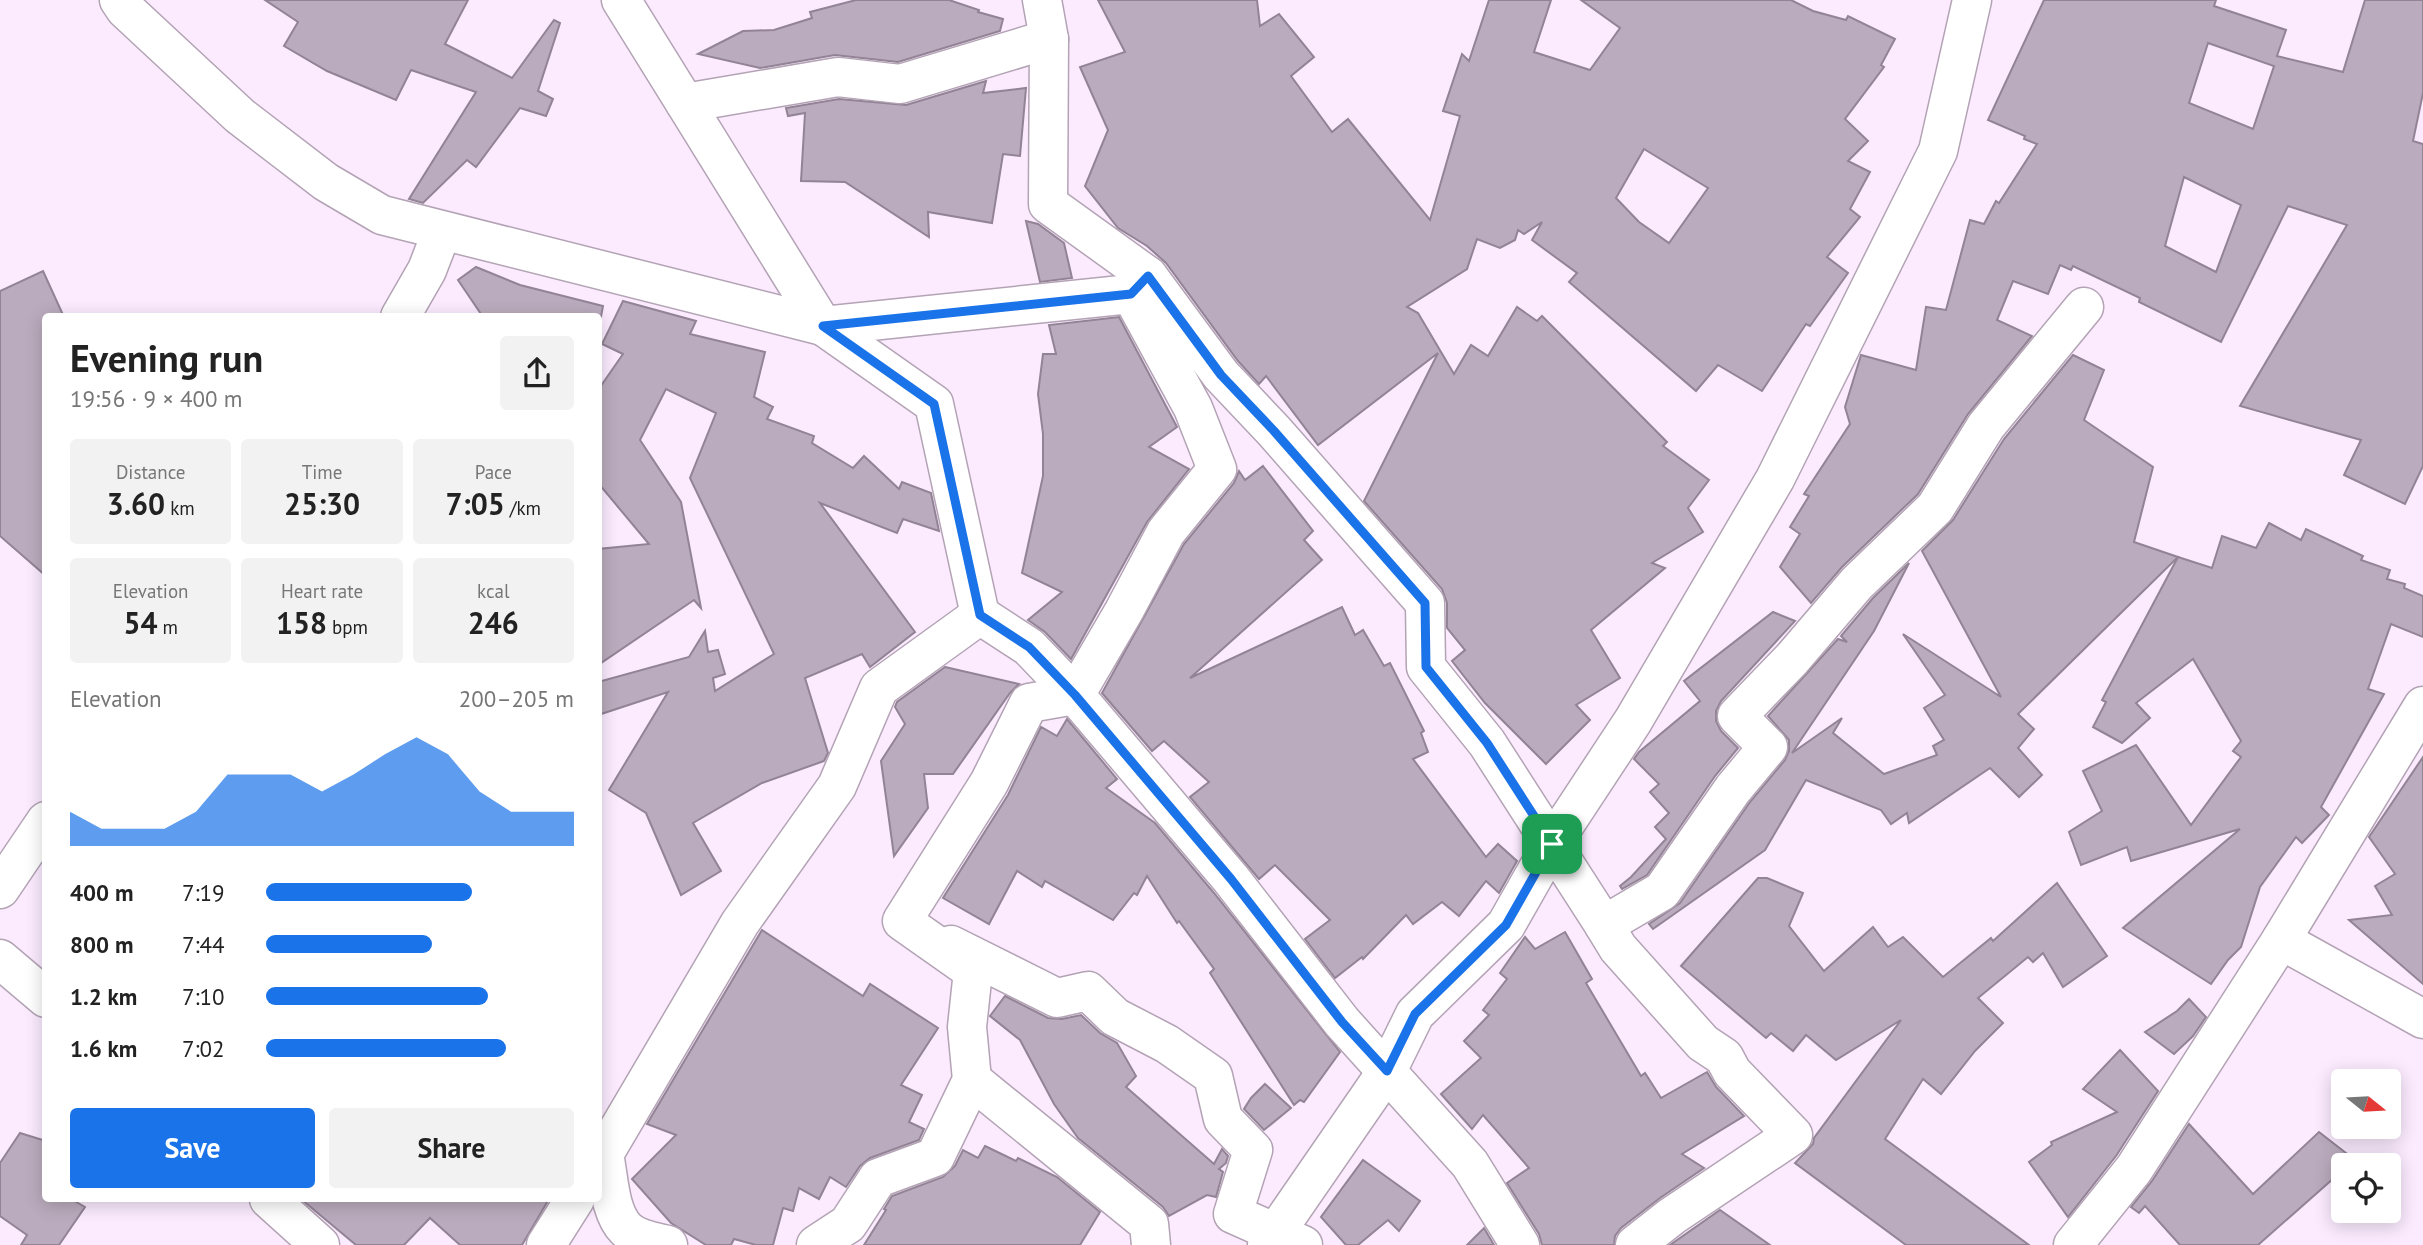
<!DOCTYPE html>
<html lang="en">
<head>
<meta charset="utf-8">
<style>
  :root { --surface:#fff; --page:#f2f2f2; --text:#222; --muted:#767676; --accent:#1a73e8 }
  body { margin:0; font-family:"PT Sans",sans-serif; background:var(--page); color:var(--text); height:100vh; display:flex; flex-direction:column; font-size:26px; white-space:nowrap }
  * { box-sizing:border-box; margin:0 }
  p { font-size:23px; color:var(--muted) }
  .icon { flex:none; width:38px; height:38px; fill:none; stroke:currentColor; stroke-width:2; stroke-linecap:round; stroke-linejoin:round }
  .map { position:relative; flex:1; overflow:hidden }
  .drawer { position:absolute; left:42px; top:313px; width:560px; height:889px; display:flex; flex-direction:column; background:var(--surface); border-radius:7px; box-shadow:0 4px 18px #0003 }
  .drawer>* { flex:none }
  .needle { width:46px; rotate:108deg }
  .controls { position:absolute; left:2331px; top:1069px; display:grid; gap:14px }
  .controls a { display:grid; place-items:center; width:70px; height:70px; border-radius:7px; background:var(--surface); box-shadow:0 4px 18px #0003; font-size:35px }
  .pin { position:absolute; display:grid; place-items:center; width:60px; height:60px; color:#fff; margin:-30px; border-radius:14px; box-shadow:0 4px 10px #0006 }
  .round { display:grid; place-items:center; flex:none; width:74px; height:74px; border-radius:7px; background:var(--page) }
  .overview { display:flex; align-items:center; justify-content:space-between; height:119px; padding:0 28px }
  h1 { font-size:38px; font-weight:700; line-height:52px }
  .figures { display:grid; grid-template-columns:repeat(3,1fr); gap:10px; height:119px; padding:7px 28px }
  .figures div { display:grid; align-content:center; border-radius:7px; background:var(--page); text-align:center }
  .figures b { font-size:30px; font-weight:700 }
  .figures small { font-size:19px; font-weight:400 }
  .figures p { font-size:19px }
  .chart { height:196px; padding:14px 28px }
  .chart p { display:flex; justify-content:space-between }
  .chart svg { width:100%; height:126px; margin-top:7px; fill:var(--accent); opacity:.7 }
  .button { display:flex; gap:14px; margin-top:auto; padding:14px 28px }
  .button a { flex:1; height:80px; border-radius:7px; background:var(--accent); color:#fff; font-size:28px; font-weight:700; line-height:80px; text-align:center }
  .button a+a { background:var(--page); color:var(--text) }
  ul { padding:0 28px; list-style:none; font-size:23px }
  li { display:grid; grid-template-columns:112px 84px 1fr; align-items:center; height:52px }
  li i { height:18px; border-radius:9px; background:var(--accent) }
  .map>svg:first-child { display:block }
</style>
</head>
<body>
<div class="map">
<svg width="2423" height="1245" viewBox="0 0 2423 1245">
  <rect width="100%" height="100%" fill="#fcebff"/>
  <g fill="#bbabbe" stroke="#928395" stroke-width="2" fill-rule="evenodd">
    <polygon points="265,0 468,0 445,44 512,78 554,20 560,23 538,91 553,99 546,116 520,108 476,167 467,160 423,203 409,199 476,92 411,70 396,100 327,71 284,46 298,22"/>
    <polygon points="856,0 949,0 979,10 978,12 1003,19 1000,31 898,62 835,55 760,68 698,54 743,31 774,30 812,18 810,12"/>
    <path d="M1098 0H1257L1260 26 1279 14 1314 57 1291 76 1332 132 1348 119 1430 220 1460 116 1443 111 1462 54 1469 61 1489 0H1551L1534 52 1590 70 1620 28 1581 0H1791L1813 11 1846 20 1848 16 1895 39 1881 65 1884 67 1845 119 1868 141 1848 161 1870 172 1850 209 1860 217 1827 257 1848 273 1810 326 1806 324 1762 391 1718 365 1696 391 1569 282 1577 273 1532 240 1542 222 1524 234 1518 230 1515 240 1500 248 1477 239 1467 269 1407 307 1418 313 1454 374 1471 345 1488 356 1517 307 1537 321 1542 316 1667 442 1663 446 1709 480 1688 508 1703 532 1652 563 1665 568 1591 630 1620 678 1576 705 1590 720 1546 764 1485 703 1452 661 1465 650 1447 628V603L1442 589 1364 501 1438 353 1318 445 1266 376 1259 384 1238 361 1166 263 1147 246 1118 228 1085 186 1108 130 1080 67 1125 52ZM1644 149 1708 188 1669 243 1639 222 1616 198Z"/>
    <path d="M2044 0H2216L2214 6 2286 30 2277 56 2343 72 2365 0H2423V93L2413 141 2423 144V466L2405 504 2344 475 2361 440 2240 406 2347 225 2288 206 2221 342 2139 302 2140 298 2073 266 2071 270 2060 265 2048 294 2013 281 1997 320 2032 336 1968 414 1918 494 1842 567 1811 603 1780 567 1800 534 1790 527 1809 496 1804 494 1850 424 1845 407 1861 355 1916 370 1926 307 1946 310 1970 220 1984 224 1996 201 1999 203 2037 144 2024 139 2025 136 1988 120ZM2208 43 2274 66 2253 129 2189 103ZM2184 177 2241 205 2216 272 2165 246Z"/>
    <polygon points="986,81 983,93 1026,88 1020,156 1003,154 992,223 928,212 929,237 845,182 801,181 805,113 788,116 786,108 839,99 906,105"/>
    <polygon points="1026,221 1038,224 1064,243 1072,278 1040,282"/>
    <polygon points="476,267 520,285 603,306 601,317 483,317 458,280"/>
    <polygon points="43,271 64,317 46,317 46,576 0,536 0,291"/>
    <polygon points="623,301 696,321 690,334 765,352 754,397 773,407 767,419 814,436 812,443 853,468 864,456 899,489 902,482 931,493 939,531 903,519 897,533 820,503 915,632 870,667 862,654 805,678 828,753 824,761 762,783 693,823 721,871 681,895 646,813 609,790 668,692 598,715 598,682 689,657 705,631 708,652 718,650 725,674 713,678 715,691 774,654 690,478 716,413 666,389 640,440 681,502 701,608 694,600 598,665 598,549 649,544 598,483 598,390 623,354 602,344"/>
    <polygon points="1119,317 1177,427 1149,447 1189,469 1147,522 1071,659 1045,632 1028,620 1062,592 1022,573 1043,476 1043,434 1038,394 1043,354 1056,354 1049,325"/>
    <polygon points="2073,355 2104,370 2084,420 2153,467 2134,542 2178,557 2018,714 2034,729 2018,748 2042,775 2019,797 1990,768 1909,823 1907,813 1891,824 1881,810 1806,780 1765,850 1653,929 1649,924 1680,903 1750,802 1785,760 1789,751 1789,740 1768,716 1838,639 1847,642 1841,636 1873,598 1909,563 1874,631 1792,753 1842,718 1833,733 1884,774 1937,755 1933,746 1944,740 1924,708 1945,695 1903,634 2001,697 1922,551 1953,520 2004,439"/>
    <polygon points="1263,466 1313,531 1304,540 1322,560 1190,678 1342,607 1355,635 1363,630 1384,666 1390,663 1424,731 1421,733 1428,752 1413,759 1486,857 1498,844 1517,861 1499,893 1486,881 1459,916 1442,902 1413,924 1406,915 1363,959 1362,957 1335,978 1305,939 1330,920 1275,865 1259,879 1190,797 1209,782 1164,741 1152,751 1102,693 1184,544 1234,483 1239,471 1245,480"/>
    <polygon points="2269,523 2301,540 2306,529 2363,556 2361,560 2390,570 2387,579 2405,584 2404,588 2423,596 2423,637 2391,624 2368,689 2384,694 2321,807 2329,815 2302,843 2296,837 2260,887 2241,947 2228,960 2211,984 2123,928 2240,829 2131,861 2127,847 2081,865 2069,832 2102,811 2083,771 2136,745 2191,825 2241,757 2233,751 2241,741 2193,659 2136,703 2150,718 2122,743 2093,727 2106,702 2102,700 2178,557 2212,568 2222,536 2256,548"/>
    <polygon points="1773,612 1795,621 1721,701 1716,711 1716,721 1721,731 1738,748 1715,776 1647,875 1622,889 1620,886 1631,877 1666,839 1655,827 1669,813 1650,792 1659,784 1634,759 1639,752 1700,701 1684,681"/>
    <polygon points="945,667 1019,684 1010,693 953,774 924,774 928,808 894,856 881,761 905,724 895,707 897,702"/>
    <polygon points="1067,719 1117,779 1106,788 1155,823 1214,893 1340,1052 1304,1102 1300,1100 1294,1105 1210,973 1214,969 1179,921 1177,923 1147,876 1137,895 1134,893 1113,920 1045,881 1042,887 1017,871 989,924 943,898 1008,795 1041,727 1057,736"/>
    <polygon points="2423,757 2423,984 2349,920 2392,915 2375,886 2395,874 2369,837"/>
    <polygon points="1758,878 1767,878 1803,893 1789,926 1824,971 1873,927 1888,947 1903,937 1943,977 1991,938 1993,941 2057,883 2107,956 2063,987 2043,953 2033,962 2028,957 1978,998 2003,1023 1975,1051 1941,1094 1923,1079 1885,1139 2029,1245 1906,1245 1795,1163 1813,1144 1814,1138 1901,1020 1836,1060 1806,1035 1793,1051 1771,1033 1766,1038 1681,966"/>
    <polygon points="762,930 863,996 870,984 938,1028 901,1085 922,1095 909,1122 924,1129 919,1140 870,1158 860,1166 846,1187 830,1177 819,1199 799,1188 793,1211 783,1208 773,1245 756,1245 734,1239 731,1245 706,1245 671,1223 632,1179 676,1135 647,1124"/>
    <polygon points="1565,932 1592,979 1586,983 1641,1076 1645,1073 1661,1098 1707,1072 1716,1087 1744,1116 1682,1154 1704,1168 1660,1198 1621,1228 1615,1236 1614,1245 1542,1245 1539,1234 1507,1183 1529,1168 1483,1115 1472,1129 1441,1094 1481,1058 1464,1041 1489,1015 1483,1010 1507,979 1500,973 1525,937 1535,949"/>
    <polygon points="1005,996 1048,1018 1062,1019 1081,1015 1100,1033 1117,1043 1136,1076 1126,1087 1214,1164 1222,1149 1228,1156 1226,1163 1219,1169 1223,1172 1216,1197 1207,1195 1169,1216 1163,1207 1078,1138 1054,1104 1020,1040 990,1016"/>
    <polygon points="2189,999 2206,1017 2193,1036 2174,1054 2145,1032 2177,1011"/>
    <polygon points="2120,1050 2158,1091 2116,1156 2068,1217 2029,1162 2052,1145 2051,1142 2117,1112 2083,1089"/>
    <polygon points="1265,1084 1291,1108 1264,1130 1244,1109 1251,1098"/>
    <polygon points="2189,1124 2253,1194 2319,1132 2355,1160 2348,1166 2343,1166 2343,1170 2258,1245 2180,1245 2145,1206 2139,1213 2131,1207 2152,1181"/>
    <polygon points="20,1133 46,1141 46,1199 71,1199 85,1207 59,1245 21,1245 27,1235 0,1216 0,1163"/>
    <polygon points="985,1146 1016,1161 1018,1158 1057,1177 1100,1212 1080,1245 864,1245 886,1210 884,1209 892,1196 943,1177 955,1166 963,1150 978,1158"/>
    <polygon points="1363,1160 1420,1201 1399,1231 1388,1220 1358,1245 1346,1245 1321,1217"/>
    <polygon points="301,1199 549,1199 522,1245 460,1245 430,1218 404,1245 356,1245"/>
    <polygon points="1720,1210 1770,1245 1670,1245"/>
    <polygon points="1484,1228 1494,1245 1467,1245"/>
  </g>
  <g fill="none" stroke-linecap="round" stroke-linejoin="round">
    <g stroke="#b3a3b5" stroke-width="41">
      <g id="minor">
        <polyline points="119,0 125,9 240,116 326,182 382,215 823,326 1131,294"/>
        <polyline points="621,0 685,103 838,77 900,84 1049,39"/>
        <polyline points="685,103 823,326 934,404 980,615 1029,647 1075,695 1231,879 1342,1022 1470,1164 1520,1245"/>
        <polyline points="1148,276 1221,375 1274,431 1425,603 1426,667 1487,743 1604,925"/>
        <polyline points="400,317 427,270 442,231"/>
        <polyline points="0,889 46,821"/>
        <polyline points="2281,940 2423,1019"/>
        <polyline points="951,945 1057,998 1088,991 1115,1017 1167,1044 1213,1076 1223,1119 1253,1150 1233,1214 1303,1245"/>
        <polyline points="0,959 46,998"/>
        <polyline points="972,1080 1149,1224 1151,1245"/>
        <polyline points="269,1199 320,1245"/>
        <polyline points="546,1245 575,1199"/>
        <path d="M668 1245C655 1242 637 1240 626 1229 609 1212 609 1177 604 1154L740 923 837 786 879 688 980 615"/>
        <polyline points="816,1245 848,1224 878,1178 935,1157 972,1080 967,1027 973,971 902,921 989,783 1029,703 1075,695 1124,611 1166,532 1217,469 1193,408 1131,294 1148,276 1048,204 1049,39 1042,0"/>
        <polyline points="1267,1245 1387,1071 1415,1014 1506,925 1552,844 1633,721 1775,479 1938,151 1972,0"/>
        <polyline points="1635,1245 1672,1216 1793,1135 1732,1072 1724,1057 1703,1043 1618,948 1604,925 1662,891 1733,789 1768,747 1737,716 1792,659 1857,583 1935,508 1986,426 2084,307"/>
        <polyline points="2073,1245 2134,1169 2281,940 2423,706"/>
      </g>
    </g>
    <use href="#minor" stroke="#fff" stroke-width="38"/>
  </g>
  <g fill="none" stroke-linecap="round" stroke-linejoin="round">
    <g stroke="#fff" stroke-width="14">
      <polygon id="route" points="1148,276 1221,375 1274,431 1425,603 1426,667 1487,743 1552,844 1506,925 1415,1014 1387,1071 1342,1022 1231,879 1075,695 1029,647 980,615 934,404 823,326 1131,294"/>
    </g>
    <use href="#route" stroke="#1a73e8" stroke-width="9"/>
  </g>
</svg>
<div class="controls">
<a><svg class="needle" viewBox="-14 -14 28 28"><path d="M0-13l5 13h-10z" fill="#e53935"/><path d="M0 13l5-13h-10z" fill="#767676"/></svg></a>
<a><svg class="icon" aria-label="locate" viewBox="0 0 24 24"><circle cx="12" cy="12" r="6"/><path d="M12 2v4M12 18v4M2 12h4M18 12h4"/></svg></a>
</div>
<div class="pin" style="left:1552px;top:844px;background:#1e9e55"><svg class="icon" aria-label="arrive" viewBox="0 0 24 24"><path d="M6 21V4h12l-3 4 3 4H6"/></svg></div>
<section class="drawer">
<div class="overview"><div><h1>Evening run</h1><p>19:56 · 9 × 400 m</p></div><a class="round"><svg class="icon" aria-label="share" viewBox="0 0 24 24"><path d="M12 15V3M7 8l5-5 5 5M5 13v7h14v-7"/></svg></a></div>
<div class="figures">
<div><p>Distance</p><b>3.60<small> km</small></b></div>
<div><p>Time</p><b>25:30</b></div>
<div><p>Pace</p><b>7:05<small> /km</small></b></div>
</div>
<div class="figures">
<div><p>Elevation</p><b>54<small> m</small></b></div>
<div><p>Heart rate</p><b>158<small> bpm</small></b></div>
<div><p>kcal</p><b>246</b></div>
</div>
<div class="chart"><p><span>Elevation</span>200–205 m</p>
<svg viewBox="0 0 160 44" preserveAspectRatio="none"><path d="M0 44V32L10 38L20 38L30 38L40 32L50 19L60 19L70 19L80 25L90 19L100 12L110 6L120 12L130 25L140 32L150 32L160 32V44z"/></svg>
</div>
<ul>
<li><b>400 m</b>7:19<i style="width:67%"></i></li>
<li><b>800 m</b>7:44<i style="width:54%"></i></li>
<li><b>1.2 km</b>7:10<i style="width:72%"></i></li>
<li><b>1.6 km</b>7:02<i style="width:78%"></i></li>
</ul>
<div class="button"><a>Save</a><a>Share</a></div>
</section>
</div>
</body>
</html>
